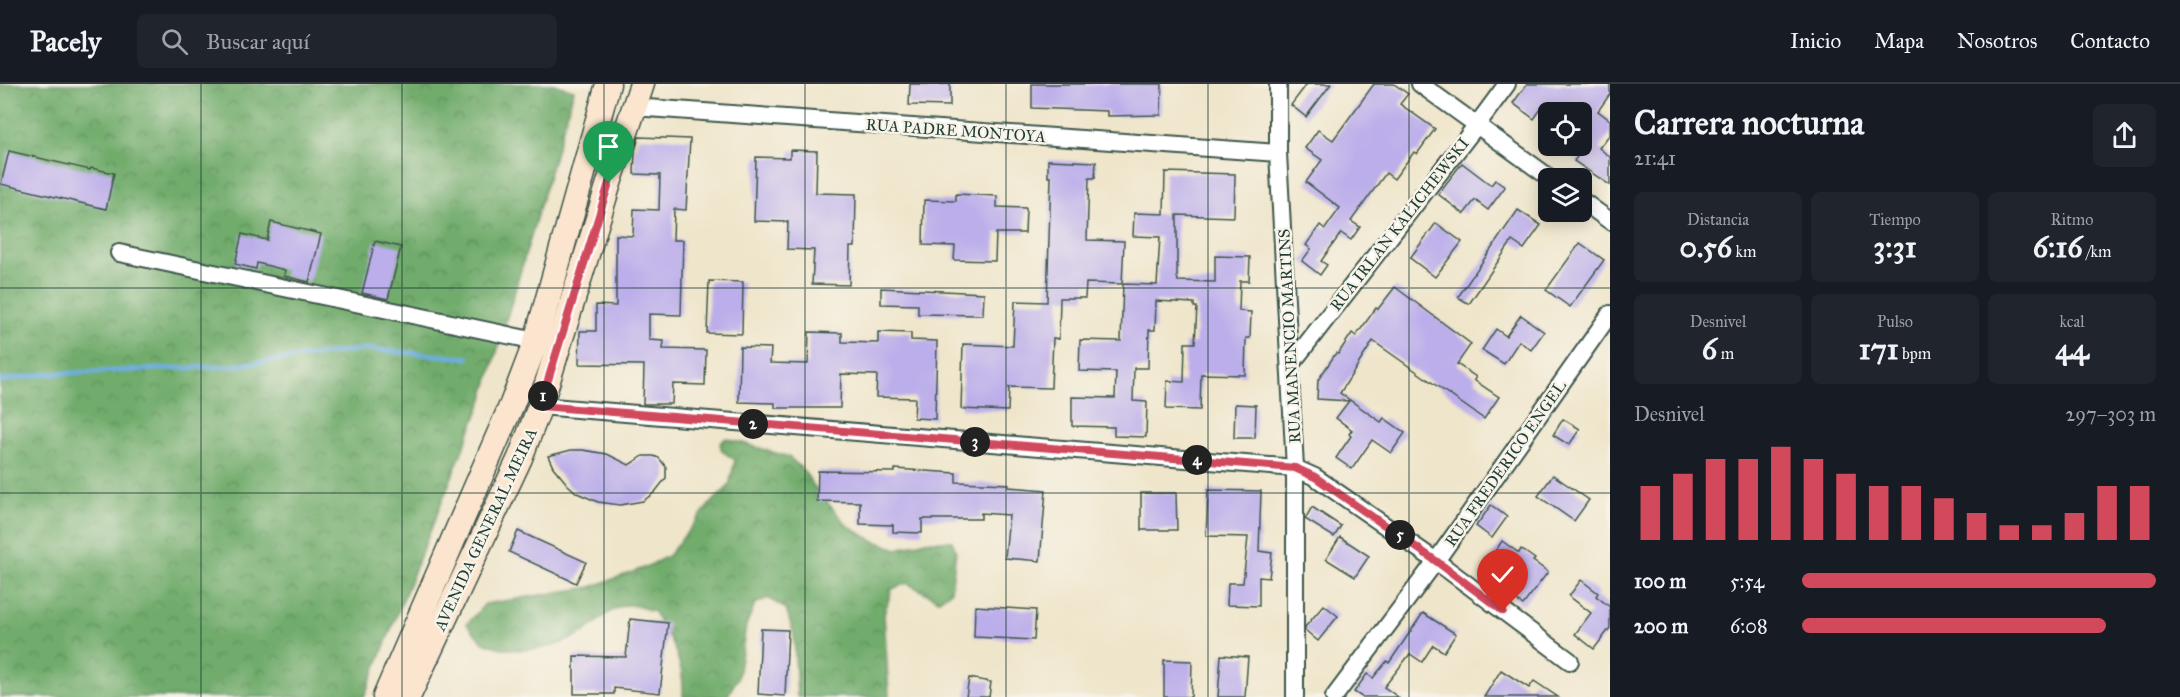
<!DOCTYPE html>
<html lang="es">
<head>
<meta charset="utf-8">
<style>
  :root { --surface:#171b24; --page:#20242c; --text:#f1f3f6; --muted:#9ea1a6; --line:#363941; --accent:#d1495b }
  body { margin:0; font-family:"IM FELL Great Primer",serif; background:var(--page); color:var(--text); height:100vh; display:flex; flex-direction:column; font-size:22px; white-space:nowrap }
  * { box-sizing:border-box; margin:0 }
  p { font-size:20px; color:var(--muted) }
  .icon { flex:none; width:33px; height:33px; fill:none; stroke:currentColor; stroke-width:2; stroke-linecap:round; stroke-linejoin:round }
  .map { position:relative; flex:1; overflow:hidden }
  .side { display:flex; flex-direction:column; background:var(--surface); width:570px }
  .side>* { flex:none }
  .buttons { position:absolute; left:1538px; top:18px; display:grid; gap:12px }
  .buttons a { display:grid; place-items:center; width:54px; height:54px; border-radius:9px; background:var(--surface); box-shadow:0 3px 15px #0003; font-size:30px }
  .pin { position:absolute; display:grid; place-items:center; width:51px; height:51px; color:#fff; margin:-62px -26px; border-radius:50% 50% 50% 0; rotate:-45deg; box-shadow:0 0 6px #0007 }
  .pin .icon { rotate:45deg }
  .km { position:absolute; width:30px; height:30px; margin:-15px; border-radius:50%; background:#222; color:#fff; font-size:16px; line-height:30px; text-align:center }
  .round { display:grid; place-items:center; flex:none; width:63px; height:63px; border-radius:9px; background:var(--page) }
  .summary { display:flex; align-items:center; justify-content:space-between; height:102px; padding:0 24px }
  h1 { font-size:33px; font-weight:700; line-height:45px }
  .stats { display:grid; grid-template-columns:repeat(3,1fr); gap:9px; height:102px; padding:6px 24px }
  .stats div { display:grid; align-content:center; border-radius:9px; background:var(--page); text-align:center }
  .stats b { font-size:30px; font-weight:700 }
  .stats small { font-size:16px; font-weight:400 }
  .stats p { font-size:16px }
  .chart { height:168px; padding:12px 24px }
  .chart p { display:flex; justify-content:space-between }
  .chart svg { width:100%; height:108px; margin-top:6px; stroke:var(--accent); stroke-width:6 }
  ul { padding:0 24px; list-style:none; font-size:20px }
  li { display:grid; grid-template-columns:96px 72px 1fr; align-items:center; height:45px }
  li i { height:15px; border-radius:8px; background:var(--accent) }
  header { display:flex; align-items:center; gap:36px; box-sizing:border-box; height:84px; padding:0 30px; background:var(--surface); border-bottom:2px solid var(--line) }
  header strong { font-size:28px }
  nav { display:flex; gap:33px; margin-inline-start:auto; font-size:21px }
  .search { width:420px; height:54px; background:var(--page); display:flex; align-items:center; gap:15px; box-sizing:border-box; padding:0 21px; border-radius:9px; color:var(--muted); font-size:22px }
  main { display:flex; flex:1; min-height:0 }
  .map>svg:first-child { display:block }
</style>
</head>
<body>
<header>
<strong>Pacely</strong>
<div class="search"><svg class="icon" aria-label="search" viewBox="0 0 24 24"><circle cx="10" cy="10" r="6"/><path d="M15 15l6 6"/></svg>Buscar aquí</div>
<nav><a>Inicio</a><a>Mapa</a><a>Nosotros</a><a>Contacto</a></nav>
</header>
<main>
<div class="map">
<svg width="1610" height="613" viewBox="0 0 1610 613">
  <defs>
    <pattern id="forest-crowns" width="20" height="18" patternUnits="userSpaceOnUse" patternTransform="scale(1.5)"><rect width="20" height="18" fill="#71ac6c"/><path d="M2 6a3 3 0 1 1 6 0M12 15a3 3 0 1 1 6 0" fill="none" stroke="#5c8d5a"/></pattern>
  </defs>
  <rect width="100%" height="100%" fill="#f7f3e8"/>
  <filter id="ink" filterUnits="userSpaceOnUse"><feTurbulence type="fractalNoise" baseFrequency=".0167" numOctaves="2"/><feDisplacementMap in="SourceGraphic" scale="12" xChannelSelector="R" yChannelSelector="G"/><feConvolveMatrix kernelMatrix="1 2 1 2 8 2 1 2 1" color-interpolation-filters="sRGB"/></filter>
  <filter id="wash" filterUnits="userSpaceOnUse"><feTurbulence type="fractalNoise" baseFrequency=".008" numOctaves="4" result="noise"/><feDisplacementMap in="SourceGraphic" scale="24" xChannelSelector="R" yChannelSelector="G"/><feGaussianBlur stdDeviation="1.35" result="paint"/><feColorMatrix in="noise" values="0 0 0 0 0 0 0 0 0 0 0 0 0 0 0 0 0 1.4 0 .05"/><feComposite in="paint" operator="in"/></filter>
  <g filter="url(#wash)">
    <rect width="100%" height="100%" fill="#efe5ca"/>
    <g fill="url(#forest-crowns)" stroke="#487450" stroke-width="1.5">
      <polygon points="0,0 553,0 574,6 483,315 364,613 0,613"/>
      <path d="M726 354 789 373 803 386 818 408 848 442 872 456 897 465 926 457H952L956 467 951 507 939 516 907 499 892 505 884 530 889 613H797L794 551 786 525 768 514 755 520 746 542 738 593 727 613H683C685 580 671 553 653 527 645 525 634 520 626 521 608 525 598 539 584 548 558 565 516 572 486 559 479 556 472 546 467 540L485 520 591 503 644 484 668 472 710 420 729 402 735 376 722 367 720 359Z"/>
    </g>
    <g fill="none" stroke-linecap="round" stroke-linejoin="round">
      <polyline stroke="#6eafe2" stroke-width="4.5" points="0,297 45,290 230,282 366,265 468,274"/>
    </g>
    <g id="blocks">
      <g fill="#bcaeea">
        <polygon points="910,0 950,0 950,22 909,21"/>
        <polygon points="1032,0 1162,0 1161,31 1107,32 1107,27 1032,24"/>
        <polygon points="1307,0 1331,0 1306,33 1291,21"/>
        <polygon points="1374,0 1394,0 1408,10 1400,20 1435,45 1417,70 1414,68 1394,95 1386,89 1351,137 1360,143 1351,156 1341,149 1321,177 1327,181 1320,191 1302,177 1311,165 1306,161 1320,141 1325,145 1340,124 1306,98 1322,76 1305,64 1318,46 1333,56"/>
        <polygon points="1527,0 1610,0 1610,10 1598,27 1610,36 1610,50 1599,64 1610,73 1610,101 1574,77 1581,67 1581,28 1552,28 1543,22 1534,35 1513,19"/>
        <polygon points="639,53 690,55 686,126 674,125 673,156 683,156 681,231 649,230 649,256 664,257 663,265 706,266 705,301 673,300 672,320 643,320 644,281 579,280 580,247 596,247 596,221 616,222 616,151 633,152 634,125 659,126 660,91 634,90 635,66"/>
        <polygon points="790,66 817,67 816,109 856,110 855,163 850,163 849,201 812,200 814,166 787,165 788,138 754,137 756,73 790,74"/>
        <polygon points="9,67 90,86 91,84 114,89 106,125 1,100"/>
        <polygon points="1048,76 1096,78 1095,94 1089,94 1087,156 1124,157 1122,200 1086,199 1085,214 1060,214 1059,255 1053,254 1051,304 1009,303 1008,327 961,325 963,260 1013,262 1015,217 1047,218 1051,93 1048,93"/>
        <polygon points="1462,79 1491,101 1495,96 1505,103 1488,126 1475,116 1464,130 1438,110"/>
        <polygon points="1165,88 1235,90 1234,133 1177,131 1177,192 1178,197 1215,198 1215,172 1250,173 1249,197 1240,197 1239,227 1251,228 1250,254 1246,254 1245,291 1201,290 1200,326 1166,325 1167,297 1184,298 1185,259 1195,259 1197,223 1194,223 1194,219 1156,217 1155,246 1149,246 1148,284 1134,284 1133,317 1147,318 1146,353 1114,352 1114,343 1072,342 1072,313 1115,314 1116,288 1079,287 1080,256 1121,257 1123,200 1157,201 1160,153 1133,152 1134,129 1164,130"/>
        <polygon points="956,110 997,112 997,123 1026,124 1025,149 996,149 995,177 954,176 955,162 923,161 924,116 956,117"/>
        <polygon points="1518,126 1541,141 1524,165 1512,157 1469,220 1458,213"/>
        <polygon points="271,138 321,150 309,198 284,192 285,186 257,179 256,185 235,180 242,150 267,156"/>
        <polygon points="1436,139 1462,158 1435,193 1410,174"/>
        <polygon points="375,157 401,163 388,215 362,209"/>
        <polygon points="1580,159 1604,176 1570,223 1546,206"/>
        <polygon points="709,197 743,198 742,250 707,249"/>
        <polygon points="1395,203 1471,260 1457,280 1476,293 1474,296 1499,313 1484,335 1373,257 1340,309 1381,338 1384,334 1405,349 1391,369 1372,356 1352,385 1336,374 1351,352 1349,350 1352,346 1336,334 1349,317 1317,315 1318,296 1336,269 1338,270 1352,249 1356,252 1376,224 1378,225"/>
        <polygon points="881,204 984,209 983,231 918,230 918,221 881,220"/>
        <polygon points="1521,231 1544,248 1531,266 1519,257 1504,280 1482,266 1496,245 1506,252"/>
        <polygon points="809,248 842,249 842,258 878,259 878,248 911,249 911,256 937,257 935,335 914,334 915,314 876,313 877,291 841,290 840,324 775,324 775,319 739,318 740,263 771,264 770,279 808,280"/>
        <polygon points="1235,320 1256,321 1255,354 1234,354"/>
        <polygon points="1563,335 1580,345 1569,361 1553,351"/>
        <polygon points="571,366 583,366 607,370 629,381 643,372 654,372 659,374 666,383 666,394 655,408 643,417 620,421 598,418 577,409 568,401 553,383 548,372"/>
        <polygon points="895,385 956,389 956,398 1009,400 1008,403 1046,406 1040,477 1005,474 1009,431 981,429 981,435 922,435 922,449 893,448 893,441 860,440 860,418 817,417 818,387 895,388"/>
        <polygon points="1553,391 1589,416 1574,437 1538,412"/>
        <polygon points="1208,406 1261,407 1259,467 1272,469 1269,494 1259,493 1259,522 1227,521 1228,499 1243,499 1248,453 1206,452"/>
        <polygon points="1141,409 1176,409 1177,446 1141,446"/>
        <polygon points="1491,421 1507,433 1492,454 1476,442"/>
        <polygon points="1312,423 1341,442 1334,453 1305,435"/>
        <polygon points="518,447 586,478 576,499 509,468"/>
        <polygon points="1340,453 1369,472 1355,493 1326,475"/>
        <polygon points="1502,457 1519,469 1521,465 1535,475 1533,477 1548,488 1523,521 1513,514 1515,510 1498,499 1503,492 1486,481"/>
        <polygon points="1581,496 1598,509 1596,512 1610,523 1610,544 1594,565 1575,550 1591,529 1569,512"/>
        <polygon points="1324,521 1338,532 1318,557 1305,546 1305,543"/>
        <polygon points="975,522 1036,526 1034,556 974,553"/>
        <polygon points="1423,529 1456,550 1444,568 1433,561 1422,578 1410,570 1384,603 1398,613 1362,613 1354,608 1367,590 1373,594 1387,577 1389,579"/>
        <polygon points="630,535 668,539 660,609 614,604 614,610 574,610 574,572 626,573"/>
        <polygon points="761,545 788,546 785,612 758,610"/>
        <polygon points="1221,571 1248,573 1245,613 1218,613"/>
        <polygon points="1164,576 1192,577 1191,613 1164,613"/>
        <polygon points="1501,586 1529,604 1534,597 1558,613 1484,613"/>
        <polygon points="969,594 991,598 989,613 966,613"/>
      </g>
    </g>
  </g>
  <g filter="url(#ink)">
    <use href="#blocks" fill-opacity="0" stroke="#3e564a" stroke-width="1.5"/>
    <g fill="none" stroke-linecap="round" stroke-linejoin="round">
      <g stroke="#3e564a" stroke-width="20">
        <g id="street">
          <polyline points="1278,0 1278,69 1295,384 1295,613"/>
          <polyline points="1420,0 1550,94"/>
          <polyline points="633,23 1278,69"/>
          <polyline points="1581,116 1610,137"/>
          <polyline points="119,169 536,257"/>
          <polyline points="1291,280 1476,42 1507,0"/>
          <polyline points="540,322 1295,384 1315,393 1436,477 1570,577"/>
          <polyline points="1334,613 1436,477 1610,230"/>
        </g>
      </g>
      <g stroke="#3e564a" stroke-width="27">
        <g id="secondary">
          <polyline points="385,613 512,320 536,257 608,0"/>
          <polyline points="408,613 520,374 540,322 609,99 642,0"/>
        </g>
      </g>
      <use href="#street" stroke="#fff" stroke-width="16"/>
      <use href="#secondary" stroke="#fbe5cf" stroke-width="24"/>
    </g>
  </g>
  <g fill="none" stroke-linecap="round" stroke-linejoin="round" filter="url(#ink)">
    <g stroke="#fff" stroke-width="12">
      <polyline id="route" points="609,99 540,322 1295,384 1315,393 1436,477 1503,527"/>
    </g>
    <use href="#route" stroke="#d1495b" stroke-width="8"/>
  </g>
  <path fill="none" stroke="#1f3d34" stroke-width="1.5" stroke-opacity="0.55" d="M201 0V613M402 0V613M604 0V613M805 0V613M1006 0V613M1208 0V613M1409 0V613M0 204H1610M0 409H1610"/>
  <g text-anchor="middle" stroke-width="5" stroke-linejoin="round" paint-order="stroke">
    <g font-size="16" fill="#1f3d34" stroke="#f7f3e8">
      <text transform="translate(956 46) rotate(4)" y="6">RUA PADRE MONTOYA</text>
      <text transform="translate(1399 140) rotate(-52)" y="6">RUA IRLAN KALICHEWSKI</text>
      <text transform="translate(1289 252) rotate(-93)" y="6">RUA MANENCIO MARTINS</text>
      <text transform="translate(1505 379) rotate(-55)" y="6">RUA FREDERICO ENGEL</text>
      <text transform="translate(485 445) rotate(-65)" y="6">AVENIDA GENERAL MEIRA</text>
    </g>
  </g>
</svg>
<div class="buttons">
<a><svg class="icon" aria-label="locate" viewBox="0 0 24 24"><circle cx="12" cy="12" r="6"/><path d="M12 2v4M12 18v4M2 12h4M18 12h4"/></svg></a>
<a><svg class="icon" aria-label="layers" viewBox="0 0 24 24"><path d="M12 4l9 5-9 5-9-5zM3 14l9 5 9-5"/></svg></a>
</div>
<div class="pin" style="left:609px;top:99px;background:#1e9e55"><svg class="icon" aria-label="arrive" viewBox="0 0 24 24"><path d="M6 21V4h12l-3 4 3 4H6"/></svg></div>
<div class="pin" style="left:1503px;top:527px;background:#d93025"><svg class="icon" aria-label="check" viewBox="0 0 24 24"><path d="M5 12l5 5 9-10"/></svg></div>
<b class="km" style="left:543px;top:312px">1</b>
<b class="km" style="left:753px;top:340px">2</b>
<b class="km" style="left:975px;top:358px">3</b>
<b class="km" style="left:1197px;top:376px">4</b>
<b class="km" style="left:1400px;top:451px">5</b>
</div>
<section class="side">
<div class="summary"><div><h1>Carrera nocturna</h1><p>21:41</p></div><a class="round"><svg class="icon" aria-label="share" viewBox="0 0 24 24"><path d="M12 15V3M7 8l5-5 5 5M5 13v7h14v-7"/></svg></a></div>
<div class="stats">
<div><p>Distancia</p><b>0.56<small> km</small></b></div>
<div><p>Tiempo</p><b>3:31</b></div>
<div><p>Ritmo</p><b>6:16<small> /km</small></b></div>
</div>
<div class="stats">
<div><p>Desnivel</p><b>6<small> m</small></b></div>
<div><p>Pulso</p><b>171<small> bpm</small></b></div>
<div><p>kcal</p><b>44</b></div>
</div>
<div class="chart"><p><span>Desnivel</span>297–303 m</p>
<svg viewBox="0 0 160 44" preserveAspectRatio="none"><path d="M5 44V22M15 44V17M25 44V11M35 44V11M45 44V6M55 44V11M65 44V17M75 44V22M85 44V22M95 44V27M105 44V33M115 44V38M125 44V38M135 44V33M145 44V22M155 44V22"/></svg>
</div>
<ul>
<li><b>100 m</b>5:54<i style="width:100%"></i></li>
<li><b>200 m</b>6:08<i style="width:86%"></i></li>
</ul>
</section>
</main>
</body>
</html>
